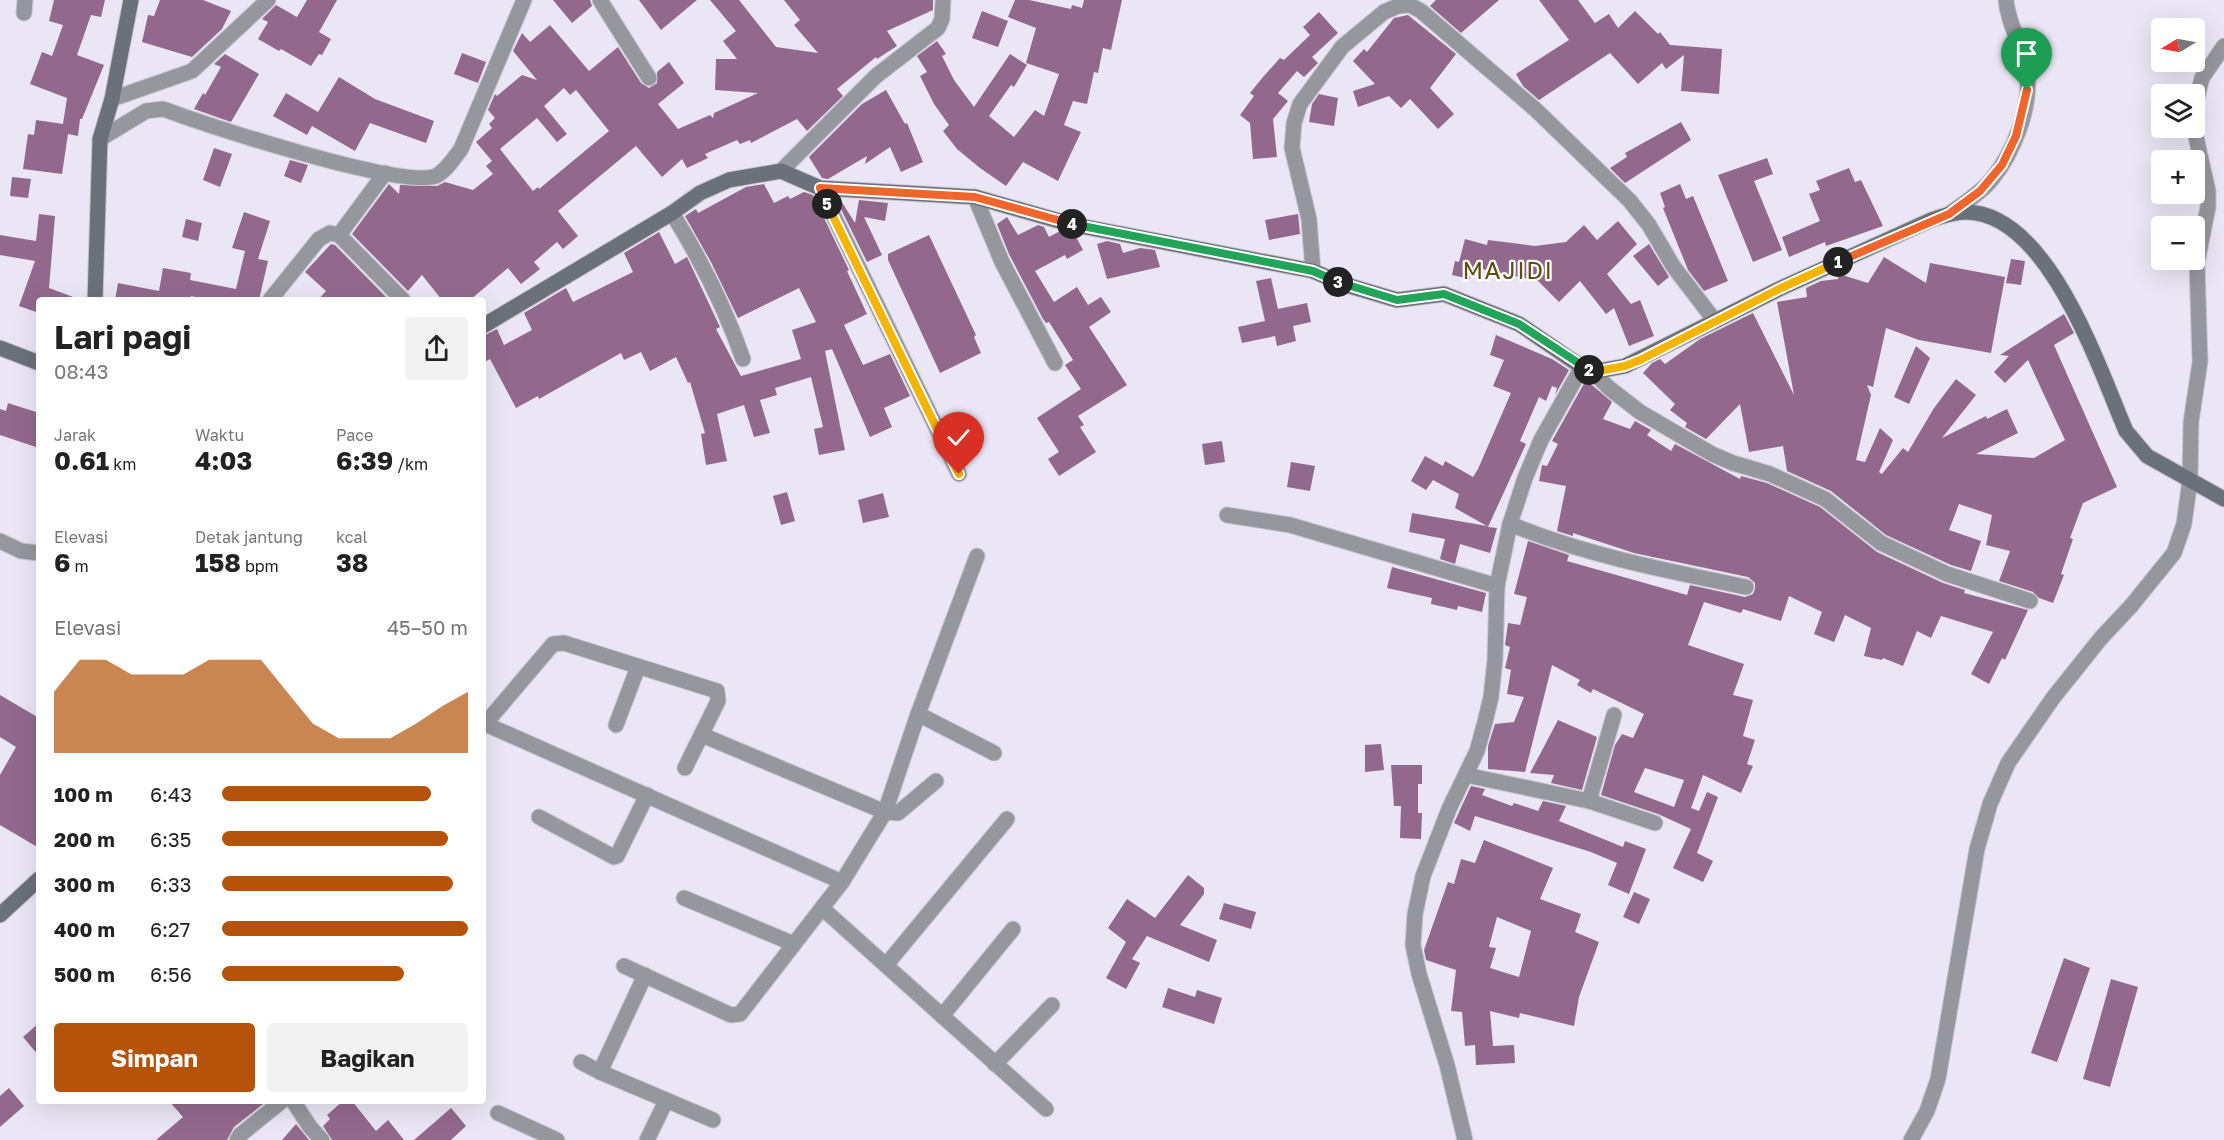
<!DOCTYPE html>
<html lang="id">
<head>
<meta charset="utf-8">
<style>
  :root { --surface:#fff; --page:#f2f2f2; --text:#222; --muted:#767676; --accent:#b45309 }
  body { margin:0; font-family:"Golos Text",sans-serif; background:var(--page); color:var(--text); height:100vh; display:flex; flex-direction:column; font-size:22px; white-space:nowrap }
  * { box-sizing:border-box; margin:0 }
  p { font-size:20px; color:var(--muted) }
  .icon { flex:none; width:33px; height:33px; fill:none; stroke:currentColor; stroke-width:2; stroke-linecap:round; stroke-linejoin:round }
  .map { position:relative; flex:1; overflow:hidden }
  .sheet { position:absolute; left:36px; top:297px; width:450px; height:807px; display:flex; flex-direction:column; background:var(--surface); border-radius:6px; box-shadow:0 6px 24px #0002 }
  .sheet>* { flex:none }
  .needle { width:39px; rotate:260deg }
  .tools { position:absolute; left:2151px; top:18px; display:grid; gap:12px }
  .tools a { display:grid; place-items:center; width:54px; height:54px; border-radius:6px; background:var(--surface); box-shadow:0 6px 24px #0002; font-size:30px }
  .pin { position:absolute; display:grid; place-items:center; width:51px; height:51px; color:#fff; margin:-62px -26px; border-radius:50% 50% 50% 0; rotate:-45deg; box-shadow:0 0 6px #0007 }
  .pin .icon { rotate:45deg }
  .km { position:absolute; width:30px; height:30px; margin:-15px; border-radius:50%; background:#222; color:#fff; font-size:16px; line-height:30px; text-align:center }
  .round { display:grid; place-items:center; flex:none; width:63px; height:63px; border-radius:6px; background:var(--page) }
  .summary { display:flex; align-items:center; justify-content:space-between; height:102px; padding:0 18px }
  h1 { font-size:33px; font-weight:700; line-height:45px }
  .figures { display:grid; grid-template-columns:repeat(3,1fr); gap:9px; height:102px; padding:6px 18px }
  .figures div { display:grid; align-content:center }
  .figures b { font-size:26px; font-weight:700 }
  .figures small { font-size:16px; font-weight:400 }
  .figures p { font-size:16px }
  .chart { height:168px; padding:12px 18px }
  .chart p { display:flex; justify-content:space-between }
  .chart svg { width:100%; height:108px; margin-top:6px; fill:var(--accent); opacity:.7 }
  .action { display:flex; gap:12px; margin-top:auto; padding:12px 18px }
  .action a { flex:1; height:69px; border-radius:6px; background:var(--accent); color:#fff; font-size:24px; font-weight:700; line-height:69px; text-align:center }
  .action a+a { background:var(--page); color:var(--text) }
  ul { padding:0 18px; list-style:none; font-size:20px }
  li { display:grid; grid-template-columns:96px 72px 1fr; align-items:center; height:45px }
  li i { height:15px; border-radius:8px; background:var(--accent) }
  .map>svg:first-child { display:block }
</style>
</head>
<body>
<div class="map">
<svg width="2224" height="1140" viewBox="0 0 2224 1140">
  <rect width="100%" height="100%" fill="#ebe6f5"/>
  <g fill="#92698d" fill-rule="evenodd">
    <polygon points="54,0 105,0 101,17 91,15 77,55 104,65 82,119 80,119 78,136 68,134 62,174 23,169 28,134 34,135 36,120 63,124 67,98 30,84 42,52 52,56 63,25 49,21"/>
    <polygon points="160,0 203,0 231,11 222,29 192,57 142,42 148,15 154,16"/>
    <polygon points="307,0 337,0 319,32 331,39 322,55 319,54 311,66 281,49 279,51 258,39 268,22 262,19 276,5 297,17"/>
    <polygon points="553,0 590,0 592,6 572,23"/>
    <polygon points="639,0 697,0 661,30"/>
    <path d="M710 0H739L776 47 818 53 794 25 800 20 784 0H933V10L887 31 897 46 877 59 876 57 837 89 843 96 807 131 797 119 751 143 750 140 740 144 737 140 705 154 708 158 687 168 682 159 662 177 636 146 558 211 578 236 563 249 557 242 534 262 540 269 521 284 508 268 470 300H442L422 275 408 291 352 234 389 184 399 194 400 185 437 186 445 182 473 190 493 174 486 166 492 161 476 142 492 128 489 124 495 118 488 110 495 94 497 96 522 75 537 80 513 51 522 33 530 42 550 25 589 71 618 47 641 83 649 88 657 83V72L669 62 684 83 658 104 678 129 710 115 713 118 714 113 758 93 715 90 716 59H737L723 41 736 31ZM564 88 570 95 576 90 609 131 539 189 538 187 533 191 500 149 537 118 557 142 567 134 544 106Z"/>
    <polygon points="1015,0 1029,0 1071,9 1072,5 1082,8 1084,0 1122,0 1111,50 1103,48 1098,73 1094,72 1087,104 1073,101 1064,125 1081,132 1058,181 1023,162 1006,186 980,168 957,149 943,131 949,125 934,104 920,76 927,72 917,56 937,41 946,54 942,56 954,80 974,107 1010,54 1027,65 1014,87 1011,85 989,116 1014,137 1035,110 1044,116 1059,74 1026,63 1036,28 1008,17"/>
    <polygon points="1436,0 1499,0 1461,33 1430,6"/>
    <polygon points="1539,0 1578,0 1595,23 1609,14 1618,28 1635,11 1658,34 1660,32 1670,45 1722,49 1719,94 1681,91 1684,55 1666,69 1662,63 1638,84 1610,53 1539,100 1523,86 1516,74 1569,40"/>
    <polygon points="982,11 1008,21 998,47 972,38"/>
    <polygon points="1319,12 1338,33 1312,57 1318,63 1304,77 1297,71 1278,93 1288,101 1273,119 1277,157 1253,159 1250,123 1240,115 1254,96 1250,93 1263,77 1280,58 1284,60 1310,35 1303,27"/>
    <polygon points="1408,15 1456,54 1430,88 1454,114 1438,129 1410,99 1401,108 1389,96 1358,107 1353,91 1375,84 1353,61 1364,49 1367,52 1394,18"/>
    <polygon points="462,53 486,62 478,83 454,74"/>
    <polygon points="225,54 259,74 231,122 194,109 203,93 205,95 221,67 214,64"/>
    <polygon points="339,77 375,99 434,121 426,143 370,123 355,151 312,126 307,135 273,116 286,93 318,112"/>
    <polygon points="886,90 905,124 907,123 923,162 901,172 890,147 865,164 867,156 828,179 822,178 809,157 862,104"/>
    <polygon points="1319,94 1338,98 1334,126 1309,122 1312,104"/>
    <polygon points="1681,122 1691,140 1625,183 1610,168 1627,157 1625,153"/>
    <polygon points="214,148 232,154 220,187 203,180"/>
    <polygon points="1767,158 1773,174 1754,181 1782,250 1753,262 1718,175"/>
    <polygon points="290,160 308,165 301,183 284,176"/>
    <polygon points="1849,168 1855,182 1861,180 1883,226 1826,246 1825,242 1789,257 1782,237 1820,221 1809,194 1820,190 1816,181"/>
    <polygon points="12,177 31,179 28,198 10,196"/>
    <polygon points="764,184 774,203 788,196 790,199 804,192 813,195 849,270 847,271 867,314 844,325 863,365 890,354 910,396 884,408 892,427 870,437 832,349 825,351 845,450 819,455 814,429 823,427 811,377 775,388 777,395 760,400 770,433 754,437 744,405 717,414 727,461 706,465 701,434 705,433 690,382 688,383 676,357 650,371 641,352 624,360 621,353 539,399 538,396 516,408 490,359 483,363 483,336 497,329 504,345 532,330 524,313 566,288 573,302 633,272 624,253 659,232 675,264 687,257 719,325 720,327 716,329 741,376 801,359 792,330 816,322 799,288 738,318 711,262 685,216 696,209 698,213 746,187"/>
    <polygon points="1680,184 1686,199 1693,196 1728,281 1704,291 1688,270 1663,208 1665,207 1660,193"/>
    <polygon points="836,199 840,199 855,223 859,200 888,203 885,221 864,217 882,255 867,262"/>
    <polygon points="244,212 270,221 258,259 268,261 259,300 209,300 191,296 190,300 115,300 118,283 159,291 163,268 191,273 190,280 236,289 245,251 232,248"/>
    <polygon points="39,214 55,216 49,288 76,298 76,300 39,300 39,313 19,306 35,261 0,255 0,235 36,241"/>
    <polygon points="1298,214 1300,234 1269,240 1265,220"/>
    <polygon points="1007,217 1018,235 1038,225 1044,227 1049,237 1060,231 1075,235 1083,250 1067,259 1065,255 1035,271 1054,302 1077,287 1088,305 1101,297 1111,312 1089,327 1127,385 1078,416 1084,425 1080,427 1096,452 1059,476 1048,459 1059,452 1037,418 1081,389 1065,365 1073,360 1049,322 1046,323 1043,319 1009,254 997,224"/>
    <polygon points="186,219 202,223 198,241 182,237"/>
    <polygon points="1618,221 1637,244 1607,274 1631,304 1640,300 1654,336 1629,346 1614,308 1606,314 1580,281 1559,302 1538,281 1473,267 1470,279 1452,275 1455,261 1459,262 1465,239 1487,245 1488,240 1535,246 1566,242 1584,225 1597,240"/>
    <polygon points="929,235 976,335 974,337 981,353 940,373 888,260 888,254"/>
    <polygon points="1107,241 1120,244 1123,253 1140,248 1155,250 1160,267 1107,279 1097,244"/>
    <polygon points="331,244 335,245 389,300 318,300 326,291 305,272"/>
    <polygon points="1649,244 1669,277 1658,286 1633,256"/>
    <polygon points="1884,257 1926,283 1930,263 2005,277 1991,353 1919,340 1886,328 1873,387 1867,385 1871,395 1856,460 1865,462 1880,428 1893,440 1879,472 1882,474 1903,448 1908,452 1934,408 1956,379 1976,395 1942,438 1986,416 1987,419 2007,409 2018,433 1976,454 2034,458 2065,440 2028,360 2005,383 1994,372 2009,356 2000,355 2064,314 2074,333 2054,345 2117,487 2083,503 2070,538 2073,539 2061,574 2064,575 2053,603 2039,598 2033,592 1999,581 2010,551 1986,545 1992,515 1959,504 1949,530 1981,541 1971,571 1951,565 1886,535 1831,491 1787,471 1783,446 1749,452 1740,404 1706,439 1685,427 1687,423 1670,410 1675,404 1643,373 1652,363 1660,359 1665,364 1700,339 1753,313 1794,395 1777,302 1807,297 1806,288 1821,281 1838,279 1839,274 1868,283"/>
    <polygon points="2011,259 2025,261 2021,285 2006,283"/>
    <polygon points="1271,278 1278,309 1307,303 1311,322 1293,326 1296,341 1277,346 1275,336 1242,343 1238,327 1265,321 1256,281"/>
    <polygon points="1496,335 1552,359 1569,370 1555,395 1557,388 1552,386 1546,401 1539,397 1520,441 1526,444 1488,527 1497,528 1490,553 1460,544 1455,564 1440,559 1445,539 1409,532 1412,513 1487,526 1455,508 1459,494 1433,480 1426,490 1411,481 1425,456 1443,466 1445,461 1473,477 1478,469 1511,393 1493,386 1504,360 1490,355"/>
    <polygon points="1916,346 1930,358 1909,404 1894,397"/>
    <path d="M1586 380 1612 402 1603 419 1630 429 1635 421 1651 430 1647 435 1671 451 1675 444 1740 479 1741 476 1767 483 1820 507 1877 552 1943 583 1965 590 1964 593 2028 610 2005 660 2002 658 1989 684 1971 674 1993 632 1941 616 1931 638 1917 631 1903 666 1883 658 1882 660 1864 656 1871 628 1845 615 1834 642 1814 634 1822 612 1789 596 1781 621 1743 609 1741 613 1704 602 1688 645 1744 664 1733 695 1753 700 1743 736 1755 740 1747 764 1753 766 1741 793 1703 775 1691 808 1699 811 1707 792 1718 797 1697 853 1713 861 1703 882 1673 868 1691 829 1658 814 1601 795 1615 745 1622 734 1633 738 1644 714 1593 689 1591 693 1577 685 1580 680 1552 665 1525 772 1488 769V746L1495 724 1514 722 1524 697 1507 694 1511 670 1505 668 1510 647 1505 645 1508 623 1520 625 1527 597 1514 594 1528 541 1569 555 1567 561 1687 595 1690 585 1745 597 1753 594 1755 589V583L1748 577 1634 553 1573 533V536L1557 531 1566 486 1539 481 1542 465 1547 466 1558 444 1552 441ZM1645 768 1684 780 1674 807 1634 792Z"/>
    <polygon points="8,403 39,413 39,448 0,435 0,409 6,411"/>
    <polygon points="1222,441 1225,462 1205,465 1202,444"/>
    <polygon points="1291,462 1315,466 1310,491 1287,487"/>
    <polygon points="787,492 795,521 781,525 773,496"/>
    <polygon points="883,493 889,517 863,523 858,500"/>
    <polygon points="1392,567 1486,593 1482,612 1458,606 1457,610 1431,604 1432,598 1387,588"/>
    <polygon points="0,695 39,718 39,848 0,825 0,775 16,747 0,737"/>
    <polygon points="1558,720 1597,737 1582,790 1551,783 1554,775 1530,773"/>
    <polygon points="1381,744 1384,770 1365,772 1365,745"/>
    <polygon points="1391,765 1422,765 1422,784 1418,784 1418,813 1422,813 1421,839 1400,838 1401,806 1394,806"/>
    <polygon points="1471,786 1485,789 1482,795 1512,806 1514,803 1538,811 1543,801 1566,806 1559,821 1623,847 1625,841 1646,849 1629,894 1608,885 1617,863 1591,852 1475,816 1470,831 1454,823"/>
    <path d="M1484 840 1553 868 1540 899 1581 914 1575 932 1599 942 1579 997 1574 1026 1520 1013 1519 1018 1490 1011 1493 1046 1514 1045 1515 1063 1476 1065 1475 1045 1465 1046 1462 1012 1451 1011 1456 970 1426 960 1424 950 1448 882 1454 884 1461 859 1475 863ZM1497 917 1531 931 1519 977 1490 968 1496 948 1489 947Z"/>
    <polygon points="1188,875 1204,888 1204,894 1180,925 1217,940 1209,962 1147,936 1132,959 1140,963 1126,989 1106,978 1126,942 1108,928 1127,899 1155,918"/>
    <polygon points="1634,892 1650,899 1639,924 1623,917"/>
    <polygon points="1224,903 1256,912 1251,929 1219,919"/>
    <polygon points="2064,958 2090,968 2057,1062 2031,1053"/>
    <polygon points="2111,979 2138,987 2110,1087 2083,1079"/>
    <polygon points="1168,988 1195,997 1197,990 1222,998 1214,1024 1162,1007"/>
    <polygon points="39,1023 39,1056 23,1037"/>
    <polygon points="9,1088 24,1106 0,1127 0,1096"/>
    <polygon points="169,1101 267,1101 234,1127 227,1140 156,1140 183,1117"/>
    <polygon points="343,1101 352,1101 376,1131 388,1120 404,1140 332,1140 323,1126 330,1119 327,1115"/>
    <polygon points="451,1108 466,1126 451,1140 414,1140"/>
    <polygon points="296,1124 309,1140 282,1140"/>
  </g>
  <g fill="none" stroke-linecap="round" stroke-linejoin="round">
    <g stroke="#c9c4d1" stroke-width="17">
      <g id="street">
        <polyline points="600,0 649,78"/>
        <polyline points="24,13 25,0"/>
        <polyline points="112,99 192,71 268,0"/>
        <polyline points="2194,110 2202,78 2224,46"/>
        <path d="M100 139 146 111 163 109C207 125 400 189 436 176 446 171 454 158 461 149L524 0"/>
        <polyline points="781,171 876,76 938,28 942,19 943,0"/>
        <polyline points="820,188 959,474"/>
        <polyline points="975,197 1002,262 1055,363"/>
        <path d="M672 213C701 260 725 307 743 359"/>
        <path d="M1949 214C1964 203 1981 193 1992 179 2014 152 2032 106 2027 71 2023 46 2008 25 2006 0"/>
        <polyline points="339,235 385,173"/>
        <polyline points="1313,271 1309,219 1292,148 1294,123 1300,104 1342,47 1384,12 1398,6 1410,5 1421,11 1536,110 1630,201 1649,225 1673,266 1715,321"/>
        <polyline points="270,300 319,239 330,233 339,235 403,300"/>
        <polyline points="1593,372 1609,388 1640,412 1712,454 1733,463 1770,474 1825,499 1881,543 1947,574 2030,601"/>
        <polyline points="1227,515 1290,525 1497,586"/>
        <path d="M1510 524C1585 555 1667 571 1746 587"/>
        <polyline points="0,541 21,551 39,553"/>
        <polyline points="918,714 994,753"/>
        <polyline points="483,723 842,882 885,812 898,813 936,781"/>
        <polyline points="485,724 553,644 564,643 717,691 718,701 685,768"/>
        <polyline points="616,725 638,667"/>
        <polyline points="702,735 885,812 918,714 977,556"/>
        <polyline points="1466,775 1589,801 1655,823"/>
        <polyline points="1589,801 1614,715"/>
        <polyline points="539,817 614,857 617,856 647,795"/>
        <polyline points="684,898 794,944"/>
        <polyline points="822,908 1046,1109"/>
        <polyline points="886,965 1007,819"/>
        <polyline points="624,966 731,1015 740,1014 842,882"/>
        <polyline points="645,975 600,1072 713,1120"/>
        <polyline points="942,1016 1013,929"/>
        <polyline points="581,1062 600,1072"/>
        <polyline points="995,1064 1052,1005"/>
        <polyline points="293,1101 310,1127 322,1140"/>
        <polyline points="498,1113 557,1140"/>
        <polyline points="237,1140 240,1135 282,1101"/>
        <polyline points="647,1140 666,1101"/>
        <polyline points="1465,1140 1447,1065 1419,974 1413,945 1415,914 1423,876 1449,809 1477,751 1485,722 1491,697 1495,660 1497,586 1510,524 1525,478 1541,440 1582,367"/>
        <polyline points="1911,1140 1927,1111 1938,1079 1977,849 1990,804 2008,763 2053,698 2101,638 2131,606 2174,553 2184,524 2190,480 2191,422 2200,362 2197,263 2208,207 2208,191 2194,128"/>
      </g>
    </g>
    <g stroke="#c9c4d1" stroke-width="17">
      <g id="secondary">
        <polyline points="95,300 100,139 112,99 131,0"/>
        <path d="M483 326 672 213 700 193 729 180 781 171 820 188 975 197 1070 224 1313 271 1343 284 1397 300 1444 294 1519 324 1582 367 1593 372 1625 366 1779 289 1931 220C1942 216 1954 212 1966 212 2049 213 2099 369 2126 431L2147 456 2224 499"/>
        <polyline points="0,348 39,363"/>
        <polyline points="0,915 39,879"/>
      </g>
    </g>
    <use href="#street" stroke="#95979d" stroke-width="15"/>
    <use href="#secondary" stroke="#6c7078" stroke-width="15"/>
  </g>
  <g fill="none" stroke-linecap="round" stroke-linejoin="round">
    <g stroke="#fff" stroke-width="12">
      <polyline id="split-1" points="1838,262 1949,214 1980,191 2002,165 2016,136 2027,90"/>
    </g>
    <g stroke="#fff" stroke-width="12">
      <polyline id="split-2" points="1589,370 1593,372 1625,366 1640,360 1779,289 1838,262"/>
    </g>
    <g stroke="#fff" stroke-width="12">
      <polyline id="split-3" points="1338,282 1397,300 1444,294 1519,324 1589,370"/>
    </g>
    <g stroke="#fff" stroke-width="12">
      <polyline id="split-4" points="1072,224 1313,271 1338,282"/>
    </g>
    <g stroke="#fff" stroke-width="12">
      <polyline id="split-5" points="827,204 820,188 975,197 1072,224"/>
    </g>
    <g stroke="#fff" stroke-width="12">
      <polyline id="split-6" points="827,204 959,474"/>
    </g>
    <use href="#split-1" stroke="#f0652b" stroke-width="8"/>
    <use href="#split-2" stroke="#f5b400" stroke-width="8"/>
    <use href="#split-3" stroke="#22a559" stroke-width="8"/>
    <use href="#split-4" stroke="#22a559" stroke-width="8"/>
    <use href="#split-5" stroke="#f0652b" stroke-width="8"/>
    <use href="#split-6" stroke="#f5b400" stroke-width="8"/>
  </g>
  <g text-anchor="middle" stroke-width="4.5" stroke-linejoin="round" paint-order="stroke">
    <g font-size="24" letter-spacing="1.5" fill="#5d4f10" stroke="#fff">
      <text x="1508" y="279">MAJIDI</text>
    </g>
  </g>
</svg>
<div class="tools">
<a><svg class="needle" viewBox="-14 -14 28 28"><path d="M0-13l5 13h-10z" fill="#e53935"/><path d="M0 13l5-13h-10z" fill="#767676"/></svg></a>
<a><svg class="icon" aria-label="layers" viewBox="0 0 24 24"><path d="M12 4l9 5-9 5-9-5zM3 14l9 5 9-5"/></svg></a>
<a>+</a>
<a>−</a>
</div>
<div class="pin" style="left:2027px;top:90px;background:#1e9e55"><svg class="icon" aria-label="arrive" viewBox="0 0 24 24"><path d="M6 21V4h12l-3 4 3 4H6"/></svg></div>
<div class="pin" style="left:959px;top:474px;background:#d93025"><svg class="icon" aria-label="check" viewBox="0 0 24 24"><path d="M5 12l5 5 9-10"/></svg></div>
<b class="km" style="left:1838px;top:262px">1</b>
<b class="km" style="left:1589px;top:370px">2</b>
<b class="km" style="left:1338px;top:282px">3</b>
<b class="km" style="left:1072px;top:224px">4</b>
<b class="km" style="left:827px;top:204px">5</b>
<section class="sheet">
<div class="summary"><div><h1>Lari pagi</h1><p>08:43</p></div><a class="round"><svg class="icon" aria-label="share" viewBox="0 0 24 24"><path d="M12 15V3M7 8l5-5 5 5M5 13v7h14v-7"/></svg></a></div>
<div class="figures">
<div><p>Jarak</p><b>0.61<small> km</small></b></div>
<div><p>Waktu</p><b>4:03</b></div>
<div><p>Pace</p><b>6:39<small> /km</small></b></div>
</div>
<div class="figures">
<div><p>Elevasi</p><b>6<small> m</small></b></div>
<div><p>Detak jantung</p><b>158<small> bpm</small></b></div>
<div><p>kcal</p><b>38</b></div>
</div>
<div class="chart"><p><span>Elevasi</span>45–50 m</p>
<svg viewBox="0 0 160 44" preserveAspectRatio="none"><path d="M0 44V19L10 6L20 6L30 12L40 12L50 12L60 6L70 6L80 6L90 19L100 32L110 38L120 38L130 38L140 32L150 25L160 19V44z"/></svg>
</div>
<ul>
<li><b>100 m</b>6:43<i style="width:85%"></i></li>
<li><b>200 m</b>6:35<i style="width:92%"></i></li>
<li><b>300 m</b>6:33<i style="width:94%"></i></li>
<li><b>400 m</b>6:27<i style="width:100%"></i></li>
<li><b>500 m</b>6:56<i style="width:74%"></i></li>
</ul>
<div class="action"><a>Simpan</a><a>Bagikan</a></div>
</section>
</div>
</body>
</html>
